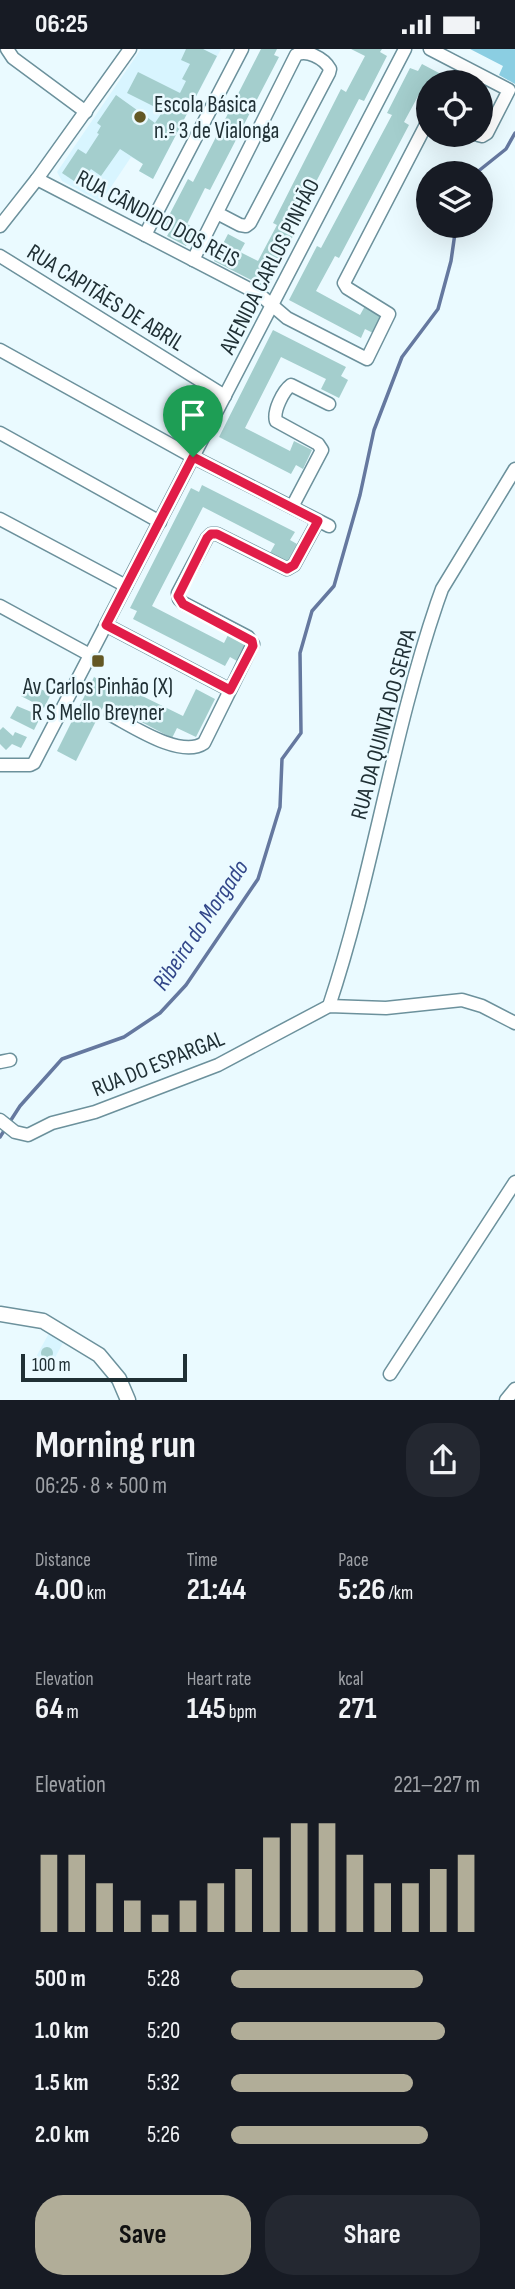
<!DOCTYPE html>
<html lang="en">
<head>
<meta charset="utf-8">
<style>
  :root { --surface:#171b24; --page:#242831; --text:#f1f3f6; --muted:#9ea1a6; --accent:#b1ad98 }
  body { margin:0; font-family:"Sofia Sans Condensed",sans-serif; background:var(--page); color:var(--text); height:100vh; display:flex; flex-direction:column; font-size:26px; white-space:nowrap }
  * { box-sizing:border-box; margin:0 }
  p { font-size:23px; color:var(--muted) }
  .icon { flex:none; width:38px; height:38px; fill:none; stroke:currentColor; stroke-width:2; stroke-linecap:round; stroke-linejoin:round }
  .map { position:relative; height:1351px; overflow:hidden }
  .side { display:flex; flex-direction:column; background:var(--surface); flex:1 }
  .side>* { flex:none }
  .tools { position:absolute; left:416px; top:21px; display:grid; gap:14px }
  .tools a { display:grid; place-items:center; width:77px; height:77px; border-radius:50%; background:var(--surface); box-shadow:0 7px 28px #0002; font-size:35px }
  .scale { position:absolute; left:21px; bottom:18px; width:166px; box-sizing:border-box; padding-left:7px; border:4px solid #203035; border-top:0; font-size:19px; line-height:24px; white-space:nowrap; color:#203035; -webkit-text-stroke:5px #eafaff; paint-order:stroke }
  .pin { position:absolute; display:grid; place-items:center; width:60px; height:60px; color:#fff; margin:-72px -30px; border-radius:50% 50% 50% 0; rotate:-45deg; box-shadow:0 0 7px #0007 }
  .pin .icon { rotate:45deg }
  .round { display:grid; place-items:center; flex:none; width:74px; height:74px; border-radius:28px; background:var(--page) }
  .headline { display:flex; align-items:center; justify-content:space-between; height:119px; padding:0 35px }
  h1 { font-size:38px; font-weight:700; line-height:52px }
  .figures { display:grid; grid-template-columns:repeat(3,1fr); gap:10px; height:119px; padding:7px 35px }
  .figures div { display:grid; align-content:center }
  .figures b { font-size:30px; font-weight:700 }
  .figures small { font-size:19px; font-weight:400 }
  .figures p { font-size:19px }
  .chart { height:196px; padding:14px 35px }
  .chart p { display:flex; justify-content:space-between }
  .chart svg { width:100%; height:126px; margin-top:7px; stroke:var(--accent); stroke-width:6 }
  .cta { display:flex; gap:14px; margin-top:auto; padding:14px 35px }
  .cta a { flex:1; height:80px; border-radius:28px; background:var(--accent); color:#111; font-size:28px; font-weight:700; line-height:80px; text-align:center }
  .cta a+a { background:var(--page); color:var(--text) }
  ul { padding:0 35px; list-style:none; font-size:23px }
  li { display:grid; grid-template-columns:112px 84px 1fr; align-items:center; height:52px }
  li i { height:18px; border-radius:9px; background:var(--accent) }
  .status { display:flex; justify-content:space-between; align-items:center; height:49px; padding:0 35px; background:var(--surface); direction:ltr }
  .status svg { height:19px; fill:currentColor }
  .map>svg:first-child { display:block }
</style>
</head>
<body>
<div class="status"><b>06:25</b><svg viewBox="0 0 49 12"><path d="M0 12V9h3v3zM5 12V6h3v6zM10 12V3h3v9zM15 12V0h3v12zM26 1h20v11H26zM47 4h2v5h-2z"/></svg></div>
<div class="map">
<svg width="515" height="1351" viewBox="0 0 515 1351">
  <rect width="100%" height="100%" fill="#eafaff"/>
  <g fill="#d8f5ff">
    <polygon points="141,0 221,0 153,130 139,122 143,115 131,108 101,153 62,132 57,123"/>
    <polygon points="49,1284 64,1292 51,1316 36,1308"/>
  </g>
  <polygon fill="#8bcee2" points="470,0 515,0 515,35 499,26 503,17"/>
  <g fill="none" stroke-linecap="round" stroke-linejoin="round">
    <g stroke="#65789f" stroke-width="3.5">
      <polyline points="476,124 506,100 515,84"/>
      <polyline points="0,1088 20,1057 62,1010 124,988 160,964 186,936 258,830 280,758 282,710 301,684 300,604 312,562 334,537 360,446 374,381 402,308 438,260 451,212 456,177"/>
    </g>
  </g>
  <g fill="#a4cecd">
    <polygon points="186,0 203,0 217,7 153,130 139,122 143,115 120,100 101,127 91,120 80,136 62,124 78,100 86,105 99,85 97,84 101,77 97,74 116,46 155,74 163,62 127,44 138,23 180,44 186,32 182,30 190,15 181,11"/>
    <polygon points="261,0 277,0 274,6 279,8 210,141 205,139 187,175 196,180 186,197 167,187 171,180 164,176 188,130 193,133"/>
    <polygon points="351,0 382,0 380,3 387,7 364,52 359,50 290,183 294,185 267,239 214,212 228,185 245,194 240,203 258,212 277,176 273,174 341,40 346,43 365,7"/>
    <polygon points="422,15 456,33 429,33 429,41 423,38 404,73 409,76 339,209 335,207 316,242 360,266 365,257 382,266 373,284 365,280 361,289 289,251 317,197 321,199 392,66 387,64 410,19 418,22"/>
    <polygon points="481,47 486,49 482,56 490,60 481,76"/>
    <polygon points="273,281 346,318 341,327 348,331 339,349 321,340 326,330 281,308 245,379 290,402 294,392 312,401 303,420 296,416 291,425 219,388"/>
    <polygon points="202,436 295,483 290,491 297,495 288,513 270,504 275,495 203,458 152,557 224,594 229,584 247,593 237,612 230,608 225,617 133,570 137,562 130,559 191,439 199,443"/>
    <polygon points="94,628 110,637 111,634 132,642 183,667 196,640 215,650 196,688 177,679 172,689 105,654 76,712 57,702"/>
    <polygon points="28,634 51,645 44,659 21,647"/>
    <polygon points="17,657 41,667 34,681 10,669"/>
    <polygon points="3,678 13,687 15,683 27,688 21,699 12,695 6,701 0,695 0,681"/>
    <circle cx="47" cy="1304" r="6"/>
  </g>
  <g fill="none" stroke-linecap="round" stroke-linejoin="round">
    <g stroke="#6c919c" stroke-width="15">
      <g id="minor">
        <polyline points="7,0 13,9 86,63"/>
        <polyline points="430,0 509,41 487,84 482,87 478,86"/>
        <polyline points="37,130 259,245 287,269 367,310 389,265 347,239 344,234 429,70"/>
        <polyline points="0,177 37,130 130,0"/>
        <polyline points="145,186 242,0"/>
        <polyline points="0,207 225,347"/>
        <path d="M193 211 296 6C306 0 324 9 330 20L329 24 250 174 246 177 240 176 217 164"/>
        <polyline points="0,301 193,408 329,477"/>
        <polyline points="0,384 160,473"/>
        <path d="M292 458 322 401 318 395 276 372C273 362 283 342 291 336L329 355"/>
        <polyline points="0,470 126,537"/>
        <polyline points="0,557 90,606"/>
        <polyline points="106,576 230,641"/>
        <path d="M111 666C132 677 181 710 204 694L253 595 248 588 183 554 179 550 178 544 207 489 211 485H217L287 520 294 516 318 472"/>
        <polyline points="0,716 30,716 34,714 405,0"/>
        <path d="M329 957C373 825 392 686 437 554L442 540 515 420"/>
        <polyline points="0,1013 10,1011"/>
        <polyline points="0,1071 15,1083 28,1086 52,1074 95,1063 218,1016 329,957 386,959 462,951 482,957 515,974"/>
        <polyline points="390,1325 515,1133"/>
        <polyline points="506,1351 515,1340"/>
      </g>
    </g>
    <g stroke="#6c919c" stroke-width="17">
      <polyline id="tertiary" points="0,1265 43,1272 99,1306 119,1330 128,1351"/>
    </g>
    <use href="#minor" stroke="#fff" stroke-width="12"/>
    <use href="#tertiary" stroke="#fff" stroke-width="14"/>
  </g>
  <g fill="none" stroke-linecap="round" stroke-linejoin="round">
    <g stroke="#fff" stroke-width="14">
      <polygon id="route" points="193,408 318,472 294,516 287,520 217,485 211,485 207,489 178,547 183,555 252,592 253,597 230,641 106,576"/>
    </g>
    <use href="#route" stroke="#e11d48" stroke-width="9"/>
  </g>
  <g fill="#635724" stroke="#eafaff" stroke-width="2.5">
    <circle cx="140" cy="68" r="7"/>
    <rect x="91" y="605" width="14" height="14" rx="3.5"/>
  </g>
  <g text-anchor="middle" stroke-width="5" stroke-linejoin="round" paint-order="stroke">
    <g font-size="23" fill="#203035" stroke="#eafaff" text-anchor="start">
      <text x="154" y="63">Escola Básica<tspan x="154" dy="26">n.º 3 de Vialonga</tspan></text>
      <text x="98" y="645" text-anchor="middle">Av Carlos Pinhão (X)<tspan x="98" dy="26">R S Mello Breyner</tspan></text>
    </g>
    <g font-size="23" fill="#203035" stroke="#eafaff">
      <text transform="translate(158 169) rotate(28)" y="8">RUA CÂNDIDO DOS REIS</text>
      <text transform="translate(269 217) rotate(-63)" y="8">AVENIDA CARLOS PINHÃO</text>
      <text transform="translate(106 248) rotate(32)" y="8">RUA CAPITÃES DE ABRIL</text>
      <text transform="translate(383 675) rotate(-75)" y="8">RUA DA QUINTA DO SERPA</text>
      <text transform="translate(158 1014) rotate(-22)" y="8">RUA DO ESPARGAL</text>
    </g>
    <g font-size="24" font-style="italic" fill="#324689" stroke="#eafaff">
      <text transform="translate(200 876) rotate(-56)" y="8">Ribeira do Morgado</text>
    </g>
  </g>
</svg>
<div class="tools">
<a><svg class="icon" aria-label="locate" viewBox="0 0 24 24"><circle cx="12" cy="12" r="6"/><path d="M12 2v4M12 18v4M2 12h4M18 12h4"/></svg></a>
<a><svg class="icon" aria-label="layers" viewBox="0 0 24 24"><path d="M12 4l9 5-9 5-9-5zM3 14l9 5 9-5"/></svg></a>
</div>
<div class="scale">100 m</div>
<div class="pin" style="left:193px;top:408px;background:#1e9e55"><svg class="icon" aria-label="arrive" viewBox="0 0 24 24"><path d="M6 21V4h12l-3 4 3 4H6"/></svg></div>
</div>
<section class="side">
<div class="headline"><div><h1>Morning run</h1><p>06:25 · 8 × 500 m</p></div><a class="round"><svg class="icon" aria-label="share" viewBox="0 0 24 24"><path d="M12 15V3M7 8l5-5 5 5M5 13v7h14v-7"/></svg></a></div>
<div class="figures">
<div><p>Distance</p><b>4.00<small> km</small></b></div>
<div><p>Time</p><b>21:44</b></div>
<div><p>Pace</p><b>5:26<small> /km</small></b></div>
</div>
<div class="figures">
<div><p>Elevation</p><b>64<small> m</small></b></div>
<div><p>Heart rate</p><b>145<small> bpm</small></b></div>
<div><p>kcal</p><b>271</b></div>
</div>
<div class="chart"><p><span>Elevation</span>221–227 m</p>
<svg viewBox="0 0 160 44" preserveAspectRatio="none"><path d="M5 44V17M15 44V17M25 44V27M35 44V33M45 44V38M55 44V33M65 44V27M75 44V22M85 44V11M95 44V6M105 44V6M115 44V17M125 44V27M135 44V27M145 44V22M155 44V17"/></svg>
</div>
<ul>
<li><b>500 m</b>5:28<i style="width:77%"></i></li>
<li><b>1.0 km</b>5:20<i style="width:86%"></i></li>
<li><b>1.5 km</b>5:32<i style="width:73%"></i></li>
<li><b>2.0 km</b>5:26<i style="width:79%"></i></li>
</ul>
<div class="cta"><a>Save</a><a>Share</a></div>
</section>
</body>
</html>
